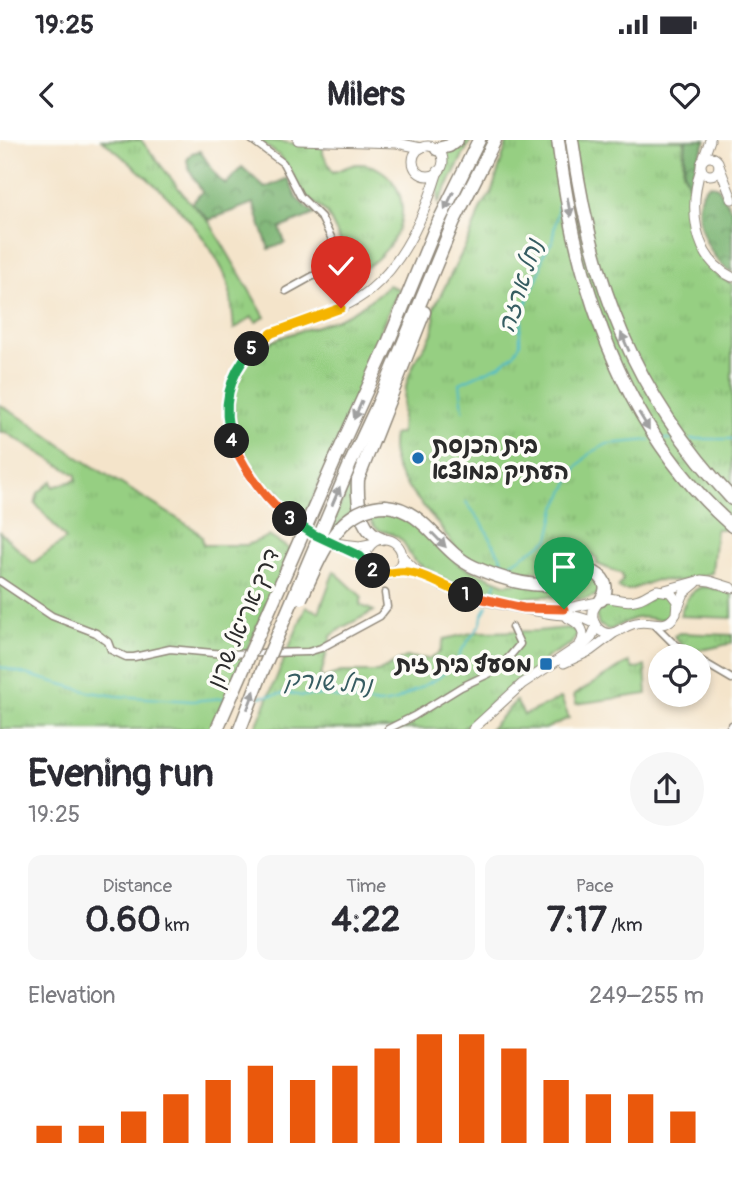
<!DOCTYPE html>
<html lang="en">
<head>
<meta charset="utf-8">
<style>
  :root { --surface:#fff; --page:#f7f7f7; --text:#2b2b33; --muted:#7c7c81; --accent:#ea580c }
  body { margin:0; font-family:Pangolin,"Playpen Sans Hebrew",sans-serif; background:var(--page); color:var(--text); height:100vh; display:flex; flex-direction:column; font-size:26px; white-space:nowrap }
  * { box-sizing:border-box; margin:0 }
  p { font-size:23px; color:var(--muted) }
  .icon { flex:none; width:38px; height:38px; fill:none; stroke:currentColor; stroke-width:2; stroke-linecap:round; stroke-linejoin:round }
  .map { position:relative; height:589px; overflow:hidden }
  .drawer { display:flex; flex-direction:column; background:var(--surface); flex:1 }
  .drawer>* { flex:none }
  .fabs { position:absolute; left:648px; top:504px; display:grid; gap:14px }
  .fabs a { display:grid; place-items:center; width:63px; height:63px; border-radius:50%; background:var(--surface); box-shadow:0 4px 10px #0003; font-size:35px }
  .pin { position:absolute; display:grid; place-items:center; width:60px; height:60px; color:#fff; margin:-72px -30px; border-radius:50% 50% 50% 0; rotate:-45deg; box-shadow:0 0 7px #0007 }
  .pin .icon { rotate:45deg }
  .km { position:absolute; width:35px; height:35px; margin:-18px; border-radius:50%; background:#222; color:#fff; font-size:19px; line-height:35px; text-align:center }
  .round { display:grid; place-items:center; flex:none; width:74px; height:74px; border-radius:37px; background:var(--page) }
  .head { display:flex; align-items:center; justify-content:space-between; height:119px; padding:0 28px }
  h1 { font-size:38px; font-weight:700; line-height:52px }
  .figures { display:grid; grid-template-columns:repeat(3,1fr); gap:10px; height:119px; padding:7px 28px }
  .figures div { display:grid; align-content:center; border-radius:14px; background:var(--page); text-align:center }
  .figures b { font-size:35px; font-weight:700 }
  .figures small { font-size:19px; font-weight:400 }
  .figures p { font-size:19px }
  .chart { height:196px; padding:14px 28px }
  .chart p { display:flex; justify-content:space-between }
  .chart svg { width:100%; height:126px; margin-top:7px; stroke:var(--accent); stroke-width:6 }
  .status { display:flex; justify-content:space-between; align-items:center; height:49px; padding:0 35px; background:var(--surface); direction:ltr }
  .status svg { height:19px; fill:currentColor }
  header { display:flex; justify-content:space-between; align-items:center; height:91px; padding:0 28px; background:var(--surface); font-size:32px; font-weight:700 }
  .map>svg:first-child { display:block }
</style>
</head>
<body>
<div class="status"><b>19:25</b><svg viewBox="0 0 49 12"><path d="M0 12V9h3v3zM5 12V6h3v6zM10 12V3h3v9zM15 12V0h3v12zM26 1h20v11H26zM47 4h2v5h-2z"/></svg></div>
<header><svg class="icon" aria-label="back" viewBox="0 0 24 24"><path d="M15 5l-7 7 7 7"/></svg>Milers<svg class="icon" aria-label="heart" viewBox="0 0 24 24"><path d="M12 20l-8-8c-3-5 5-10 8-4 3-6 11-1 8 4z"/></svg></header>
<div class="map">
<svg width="732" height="589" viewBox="0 0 732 589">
  <defs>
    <pattern id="grass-tufts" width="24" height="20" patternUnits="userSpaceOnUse" patternTransform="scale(1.75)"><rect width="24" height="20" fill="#96cf82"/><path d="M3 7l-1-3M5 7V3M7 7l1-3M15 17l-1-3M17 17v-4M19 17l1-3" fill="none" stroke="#81b270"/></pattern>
    <pattern id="forest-crowns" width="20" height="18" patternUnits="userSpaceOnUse" patternTransform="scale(1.75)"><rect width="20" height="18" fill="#78b270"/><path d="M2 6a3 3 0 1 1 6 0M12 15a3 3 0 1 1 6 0" fill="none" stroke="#63915c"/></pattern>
  </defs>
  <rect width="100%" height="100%" fill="#fdfcf7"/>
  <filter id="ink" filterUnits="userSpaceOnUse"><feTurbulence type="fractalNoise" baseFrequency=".0143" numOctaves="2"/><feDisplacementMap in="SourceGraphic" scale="14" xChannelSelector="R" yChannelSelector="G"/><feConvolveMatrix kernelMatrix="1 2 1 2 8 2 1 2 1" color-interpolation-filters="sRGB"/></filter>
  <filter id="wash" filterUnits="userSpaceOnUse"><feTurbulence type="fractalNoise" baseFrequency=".00686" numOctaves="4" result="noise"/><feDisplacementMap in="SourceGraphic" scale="28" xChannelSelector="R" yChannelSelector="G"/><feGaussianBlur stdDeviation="1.57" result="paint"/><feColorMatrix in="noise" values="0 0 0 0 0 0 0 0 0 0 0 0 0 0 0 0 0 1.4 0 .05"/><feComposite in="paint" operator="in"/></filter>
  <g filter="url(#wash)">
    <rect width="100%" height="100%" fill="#f4e4ca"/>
    <g fill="url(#grass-tufts)" stroke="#607d56" stroke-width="2">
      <path d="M102 0H141L188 60 210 83 265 177 256 182 252 177 234 189C232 172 232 151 225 135 199 79 149 38 102 0Z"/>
      <path d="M258 0C280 0 300 6 323 6V14L333 32C342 30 350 24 359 24 390 24 410 58 399 87 393 106 374 125 356 133L327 73 305 55 281 17Z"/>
      <polygon points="463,0 471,0 438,64 438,45 447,24 445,13"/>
      <path d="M508 0H684L683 32 691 49V79L695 103 708 127 719 137 732 144V389H716L712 433 680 441 656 440 630 450H621L618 447 623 440 622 434 597 424V419L592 415 574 418 566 426 545 428 539 432 532 430 528 440C505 434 481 429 462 414 451 405 444 391 435 380 415 354 386 332 393 295L401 293C402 270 403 248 413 226 422 206 440 194 433 170L470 97 481 67 491 54Z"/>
      <path d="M388 145 399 149 380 190 374 213 303 382 281 366 279 350 269 353C235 307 208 236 273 201 291 192 311 189 329 182 351 175 371 161 388 145Z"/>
      <polygon points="0,265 32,284 78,317 194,389 202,397 203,405 247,405 269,396 291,410 212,589 0,589 0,392 33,423 66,399 35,363 38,353 52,341 53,347 76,340 76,335 5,292 0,292"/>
      <polygon points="357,328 353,344 354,370 327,395"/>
      <path d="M386 371 395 373 413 382 459 425 505 444 593 438 600 448 598 454C582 464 563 457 545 456 535 455 524 459 513 459 486 460 435 438 414 420 407 414 407 403 399 398 384 387 375 397 368 373Z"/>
      <polygon points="334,431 362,457 360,465 374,471 343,487 331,496 320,539 341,532 378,532 406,517 429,519 440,512 444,499 476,492 537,491 567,488 574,490 577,494 571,504 547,517 533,532 495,559 477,578 462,589 255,589 306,467 319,472"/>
      <path d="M703 446 732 453V478L680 476C684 462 688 452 703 446Z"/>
      <path d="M662 453 674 463 672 476C653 484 653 475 637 478 626 480 619 487 609 490L599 485 596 475C607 452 618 469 636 465 646 462 653 455 662 453Z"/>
      <path d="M679 493 732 495V503C712 508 687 518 674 496Z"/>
      <polygon points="629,522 633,529 645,526 647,554 576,564 574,555"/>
      <polygon points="561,558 569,578 545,589 490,589 516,561 524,575"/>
    </g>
    <g fill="url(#forest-crowns)" stroke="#526e4e" stroke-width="2">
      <polygon points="686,0 706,0 697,20 691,48 684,32"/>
      <polygon points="200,11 219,39 226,44 242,27 265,48 288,38 297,59 315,74 280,88 285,103 269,109 253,63 209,80 192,63 202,52 189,29 187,20 192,13"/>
      <path d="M710 44 718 47 732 71V132C708 121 683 62 710 44Z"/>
    </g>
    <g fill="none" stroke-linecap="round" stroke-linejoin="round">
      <g stroke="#4ebbc8" stroke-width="2">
        <polyline points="463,270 460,243 500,225 514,214 520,204 520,191 525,166 540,131 543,115 552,102 560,56"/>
        <polyline points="663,299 675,299"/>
        <polyline points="691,299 732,299"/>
        <polyline points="466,362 482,383 506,427"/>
        <polyline points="503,432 506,427 549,399 556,368 577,327 589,314 607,304 650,300"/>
        <polyline points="491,457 496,443"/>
        <polyline points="0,527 90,552 117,556 192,561 224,558"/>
        <polyline points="258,557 288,553 302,556 321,555 379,564 393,562 438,538 457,522 461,511 481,483 482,476 487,466"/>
      </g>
    </g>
  </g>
  <g filter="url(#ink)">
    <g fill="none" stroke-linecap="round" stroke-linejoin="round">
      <g stroke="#90887a" stroke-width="9">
        <g id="street">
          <polyline points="252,0 283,23 300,56 321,77 349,134"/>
          <polyline points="286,151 313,136 347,129"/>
          <polyline points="0,441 52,476 96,493 108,502 111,510 126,517 134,517 170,509 224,514 308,512 321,508 380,476 387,467 385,453"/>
          <polyline points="655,485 672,502 694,516"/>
          <polyline points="698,519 732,539"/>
          <polyline points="388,589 414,576 461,547 499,529 520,504 512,487"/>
          <polyline points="729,589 732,585"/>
        </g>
      </g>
      <g stroke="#90887a" stroke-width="11">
        <g id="secondary">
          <polyline points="298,0 397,3 421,8"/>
          <circle cx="428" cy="21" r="15"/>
          <circle cx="710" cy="26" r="9"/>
          <polyline points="703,20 710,0"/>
          <polyline points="719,26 732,59"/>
          <path d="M701 28C689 66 692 118 732 137"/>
          <circle cx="384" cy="417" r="18"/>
          <polyline points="342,404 360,406 370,404"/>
          <path d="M402 416C431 454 501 465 547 473 563 476 579 474 594 483"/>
          <path d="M368 425C356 410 339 407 323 399 297 385 274 369 257 345 230 308 214 264 242 222 249 211 260 200 273 193 305 177 341 174 370 150 405 121 425 74 438 31"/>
          <path d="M657 450 670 452 677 461 676 474C665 492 652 479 636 483 629 484 623 489 616 492 601 498 591 484 593 471 604 447 617 465 635 460 643 459 649 453 657 450Z"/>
          <polyline points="665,450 701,440 710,441 732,448"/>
          <polyline points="544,468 564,469 598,462"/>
          <polyline points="678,468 684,453 696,443"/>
          <polyline points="581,508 591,498 596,487 595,484"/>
          <polyline points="564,523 590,511 614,493"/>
          <path d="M473 589 522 544 579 506C588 493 581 484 568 478"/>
        </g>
      </g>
      <g stroke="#90887a" stroke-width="15">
        <g id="highway">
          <path d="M558 0C575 143 621 288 732 386"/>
          <path d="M572 0C591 143 633 253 732 359"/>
          <polyline points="437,9 449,6 457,0"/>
          <polyline points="335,320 388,203 434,91 479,0"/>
          <polyline points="351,322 379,262 454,81 495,0"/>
          <path d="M386 366C425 369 440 412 474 427 497 437 528 448 553 444 568 441 581 432 595 433 606 439 609 450 601 460"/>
          <path d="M381 398C359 391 357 359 358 339L424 172"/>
          <polyline points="240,589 262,532"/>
        </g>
      </g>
      <use href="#street" stroke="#fff" stroke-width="6"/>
      <use href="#secondary" stroke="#fff" stroke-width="9"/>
      <use href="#highway" stroke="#fff" stroke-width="12"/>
      <g stroke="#90887a" stroke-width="15" stroke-linecap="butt">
        <g id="highway-bridge">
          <path d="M301 458C320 420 336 366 386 366"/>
          <polyline points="262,532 351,322"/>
          <polyline points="217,589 335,320"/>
        </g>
      </g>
      <use href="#highway-bridge" stroke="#fff" stroke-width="12"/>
    </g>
    <defs><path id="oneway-solid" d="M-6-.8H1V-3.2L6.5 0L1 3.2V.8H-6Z" transform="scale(1.75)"/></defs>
    <g fill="#a0a0a0">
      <use href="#oneway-solid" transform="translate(449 61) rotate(116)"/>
      <use href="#oneway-solid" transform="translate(569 67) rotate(80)"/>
      <use href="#oneway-solid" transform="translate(625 202) rotate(-114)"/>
      <use href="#oneway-solid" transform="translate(358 270) rotate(114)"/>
      <use href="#oneway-solid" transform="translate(644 281) rotate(59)"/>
      <use href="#oneway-solid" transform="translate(336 356) rotate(-67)"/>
      <use href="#oneway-solid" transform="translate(439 400) rotate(46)"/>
      <use href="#oneway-solid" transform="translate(251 560) rotate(-69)"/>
    </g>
  </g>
  <g fill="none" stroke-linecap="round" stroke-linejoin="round" filter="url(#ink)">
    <g stroke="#fff" stroke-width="14">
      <polyline id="split-1" points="466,455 523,468 564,469"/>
    </g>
    <g stroke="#fff" stroke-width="14">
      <path id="split-2" d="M373 431C385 437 394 430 407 432 428 435 446 448 466 455"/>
    </g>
    <g stroke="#fff" stroke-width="14">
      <polyline id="split-3" points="290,379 313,394 360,416 373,431"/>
    </g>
    <g stroke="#fff" stroke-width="14">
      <path id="split-4" d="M232 301C245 331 264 358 290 379"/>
    </g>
    <g stroke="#fff" stroke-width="14">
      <path id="split-5" d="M232 301C221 266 228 236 252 209"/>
    </g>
    <g stroke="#fff" stroke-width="14">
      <polyline id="split-6" points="252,209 272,193 341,168"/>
    </g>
    <use href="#split-1" stroke="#f0652b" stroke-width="9"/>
    <use href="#split-2" stroke="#f5b400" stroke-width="9"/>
    <use href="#split-3" stroke="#22a559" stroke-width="9"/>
    <use href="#split-4" stroke="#f0652b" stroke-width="9"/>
    <use href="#split-5" stroke="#22a559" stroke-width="9"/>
    <use href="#split-6" stroke="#f5b400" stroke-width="9"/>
  </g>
  <g fill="#1f6fb2" stroke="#fdfcf7" stroke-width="2.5">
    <circle cx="418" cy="318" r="7"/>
    <rect x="539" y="517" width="14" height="14" rx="3.5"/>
  </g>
  <g text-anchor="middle" stroke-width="7" stroke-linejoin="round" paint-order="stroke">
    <g font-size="23" font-weight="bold" fill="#2b2b2b" stroke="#fdfcf7" text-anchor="start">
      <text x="432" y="313">בית הכנסת<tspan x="432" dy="26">העתיק במוצא</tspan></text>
      <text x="532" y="532" text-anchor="end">מסעף בית זית</text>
    </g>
    <g font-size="23" fill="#2b2b2b" stroke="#fdfcf7">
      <text transform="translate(243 478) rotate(-67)" y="8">דרך אריאל שרון</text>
    </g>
    <g font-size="24" font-style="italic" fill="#375d62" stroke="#fdfcf7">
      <text transform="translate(520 146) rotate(-72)" y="8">נחל ארזה</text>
      <text transform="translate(328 542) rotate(4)" y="8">נחל שורק</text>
    </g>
  </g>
</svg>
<div class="fabs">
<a><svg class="icon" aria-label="locate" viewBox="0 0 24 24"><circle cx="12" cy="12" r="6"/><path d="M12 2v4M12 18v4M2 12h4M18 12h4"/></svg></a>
</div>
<div class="pin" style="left:564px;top:469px;background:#1e9e55"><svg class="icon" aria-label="arrive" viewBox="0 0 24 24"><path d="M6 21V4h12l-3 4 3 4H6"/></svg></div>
<div class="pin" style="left:341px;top:168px;background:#d93025"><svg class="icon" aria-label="check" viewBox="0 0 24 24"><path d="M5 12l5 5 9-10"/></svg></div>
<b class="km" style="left:466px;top:455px">1</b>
<b class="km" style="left:373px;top:431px">2</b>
<b class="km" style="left:290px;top:379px">3</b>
<b class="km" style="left:232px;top:301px">4</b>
<b class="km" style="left:252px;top:209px">5</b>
</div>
<section class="drawer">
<div class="head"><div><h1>Evening run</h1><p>19:25</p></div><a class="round"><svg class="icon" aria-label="share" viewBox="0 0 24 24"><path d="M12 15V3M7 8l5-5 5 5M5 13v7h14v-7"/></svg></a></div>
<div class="figures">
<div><p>Distance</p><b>0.60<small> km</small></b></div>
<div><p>Time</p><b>4:22</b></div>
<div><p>Pace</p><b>7:17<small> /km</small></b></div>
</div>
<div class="chart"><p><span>Elevation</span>249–255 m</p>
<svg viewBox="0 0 160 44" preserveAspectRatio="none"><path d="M5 44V38M15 44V38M25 44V33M35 44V27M45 44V22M55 44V17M65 44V22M75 44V17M85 44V11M95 44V6M105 44V6M115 44V11M125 44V22M135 44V27M145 44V27M155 44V33"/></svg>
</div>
</section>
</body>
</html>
